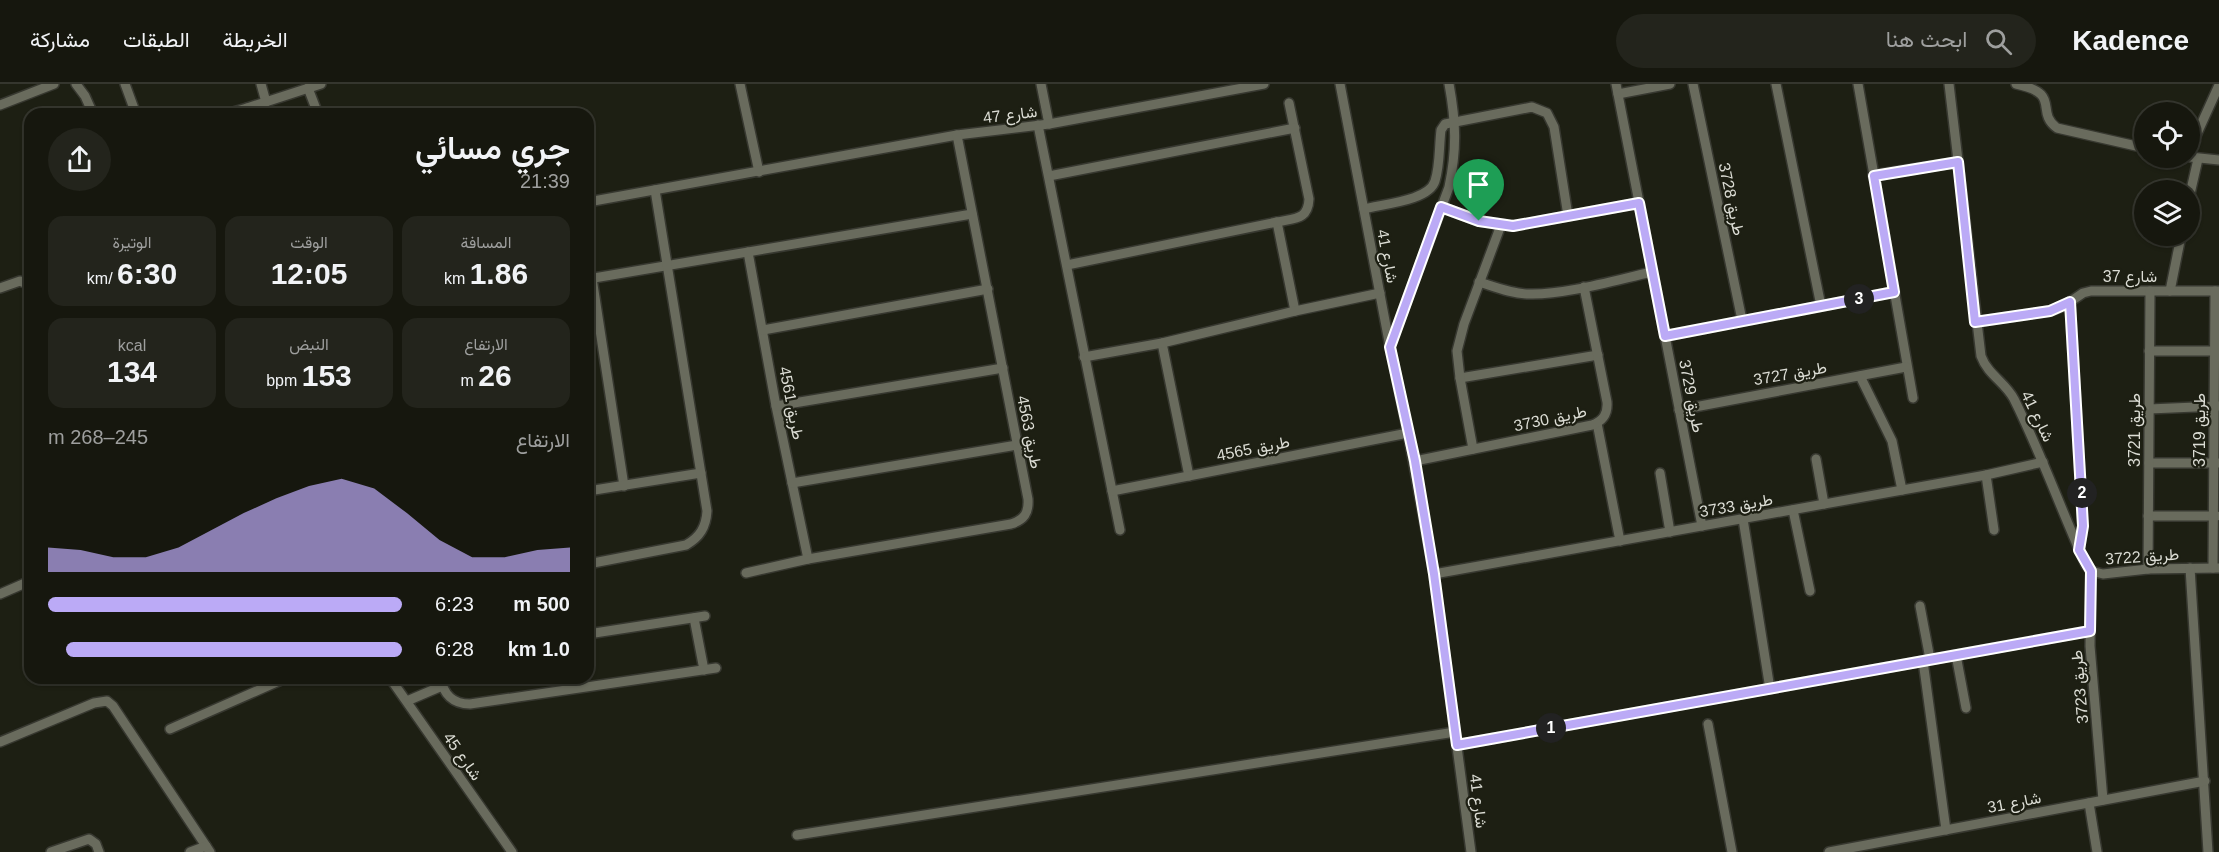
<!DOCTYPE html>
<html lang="ar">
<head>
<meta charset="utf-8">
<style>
  :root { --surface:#16170e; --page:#23241c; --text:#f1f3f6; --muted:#9e9f9e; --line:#35362e; --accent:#bbaaf6 }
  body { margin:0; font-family:Helvetica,Vazirmatn,sans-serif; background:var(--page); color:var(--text); direction:rtl; height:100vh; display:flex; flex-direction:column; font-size:22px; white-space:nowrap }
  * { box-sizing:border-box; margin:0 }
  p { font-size:20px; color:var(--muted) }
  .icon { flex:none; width:33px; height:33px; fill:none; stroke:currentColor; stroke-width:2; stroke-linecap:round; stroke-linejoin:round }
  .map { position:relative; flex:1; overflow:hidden; direction:ltr }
  .side { position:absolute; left:24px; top:24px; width:570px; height:576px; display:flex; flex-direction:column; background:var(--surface); border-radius:18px; box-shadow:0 2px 4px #0004,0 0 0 2px var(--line); direction:rtl }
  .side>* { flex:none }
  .controls { position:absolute; left:2134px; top:18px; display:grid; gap:12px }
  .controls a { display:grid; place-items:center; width:66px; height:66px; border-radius:50%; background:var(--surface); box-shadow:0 2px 4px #0004,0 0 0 2px var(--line); font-size:30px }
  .pin { position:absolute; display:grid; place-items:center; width:51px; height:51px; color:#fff; margin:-62px -26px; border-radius:50% 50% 50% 0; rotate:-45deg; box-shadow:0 0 6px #0007 }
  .pin .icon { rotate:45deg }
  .km { position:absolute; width:30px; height:30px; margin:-15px; border-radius:50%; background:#222; color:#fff; font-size:16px; line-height:30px; text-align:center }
  .round { display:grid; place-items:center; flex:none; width:63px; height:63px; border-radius:32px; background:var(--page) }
  .headline { display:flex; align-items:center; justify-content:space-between; height:102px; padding:0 24px }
  h1 { font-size:33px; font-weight:600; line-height:45px }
  .metrics { display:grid; grid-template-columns:repeat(3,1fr); gap:9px; height:102px; padding:6px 24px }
  .metrics div { display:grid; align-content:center; border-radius:15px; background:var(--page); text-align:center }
  .metrics b { font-size:30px; font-weight:600 }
  .metrics small { font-size:16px; font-weight:400 }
  .metrics p { font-size:16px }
  .chart { height:168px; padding:12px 24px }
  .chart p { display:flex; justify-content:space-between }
  .chart svg { width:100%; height:108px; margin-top:6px; fill:var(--accent); opacity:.7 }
  ul { padding:0 24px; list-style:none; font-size:20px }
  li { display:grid; grid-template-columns:96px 72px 1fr; align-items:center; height:45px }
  li i { height:15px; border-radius:8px; background:var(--accent) }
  header { display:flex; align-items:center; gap:36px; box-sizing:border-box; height:84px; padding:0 30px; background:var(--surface); border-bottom:2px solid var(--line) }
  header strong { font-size:28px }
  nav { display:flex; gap:33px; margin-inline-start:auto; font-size:21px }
  .search { width:420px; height:54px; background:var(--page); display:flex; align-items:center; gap:15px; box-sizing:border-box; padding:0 21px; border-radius:33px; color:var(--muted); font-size:22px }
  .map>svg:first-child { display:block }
</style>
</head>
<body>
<header>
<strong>Kadence</strong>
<div class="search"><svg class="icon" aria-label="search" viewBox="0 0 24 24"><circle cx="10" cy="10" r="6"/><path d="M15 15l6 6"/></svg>ابحث هنا</div>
<nav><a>الخريطة</a><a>الطبقات</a><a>مشاركة</a></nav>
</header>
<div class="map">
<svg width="2219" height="768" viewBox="0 0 2219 768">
  <rect width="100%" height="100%" fill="#1d1f13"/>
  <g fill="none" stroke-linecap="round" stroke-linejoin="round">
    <g stroke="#373830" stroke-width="12">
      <g id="minor">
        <polyline points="76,0 85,12 93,30"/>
        <polyline points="125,0 136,30"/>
        <polyline points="261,0 266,18"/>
        <polyline points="740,0 759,88"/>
        <polyline points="1041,0 1049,40"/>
        <polyline points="1340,0 1390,263 1408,349"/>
        <polyline points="1616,0 1702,442"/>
        <polyline points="1693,0 1742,236"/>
        <polyline points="1776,0 1821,222"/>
        <polyline points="1858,0 1913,314"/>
        <path d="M1949 0 1981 272C1988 291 2005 298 2014 315 2041 369 2061 426 2086 481L2091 487 2103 490 2148 485 2219 484"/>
        <path d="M2016 0C2063 10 2034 27 2057 44L2145 64"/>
        <polyline points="308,4 318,30"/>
        <polyline points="1618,10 1670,0"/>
        <path d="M1289 19 1309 115C1308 136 1295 134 1277 138L1295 227"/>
        <polyline points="0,21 54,0"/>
        <polyline points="247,24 321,0"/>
        <polyline points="226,30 247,24 249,30"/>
        <polyline points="1038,41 1120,446"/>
        <polyline points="2190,65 2219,1"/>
        <polyline points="2190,73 2219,76"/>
        <polyline points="1873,91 1958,78"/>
        <polyline points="1049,92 1295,44"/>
        <polyline points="2190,110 2198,75"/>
        <polyline points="588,118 957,51 1049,40 1264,0"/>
        <polyline points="1441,123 1479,137 1513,142 1639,119"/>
        <path d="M1364 125C1382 120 1429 117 1435 97 1440 82 1439 62 1441 46L1445 40 1532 23 1547 29 1554 43 1568 132"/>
        <polyline points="748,168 776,322 808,475"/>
        <polyline points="1067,181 1277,138"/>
        <polyline points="592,194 624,402"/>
        <polyline points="588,195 972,130"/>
        <path d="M1479 198C1495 203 1512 210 1529 210 1565 211 1616 196 1652 188"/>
        <polyline points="0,204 20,197 27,200 30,207"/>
        <polyline points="2170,207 2181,152"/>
        <polyline points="2070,218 2083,442 2079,466"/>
        <polyline points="1975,238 2050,227 2064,222 2083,209 2091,207 2219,207"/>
        <polyline points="763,246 988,205"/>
        <polyline points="1665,252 1894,208"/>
        <polyline points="1162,259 1189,392"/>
        <path d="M1390 262 1449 103C1457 65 1456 38 1449 0"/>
        <polyline points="2149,267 2219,267"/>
        <polyline points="1084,273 1162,259 1295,227 1380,209"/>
        <polyline points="1860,292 1892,357 1902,406"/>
        <polyline points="1460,294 1598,271"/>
        <polyline points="776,322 1003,284"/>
        <polyline points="2149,325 2219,322"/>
        <polyline points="1679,326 1906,283"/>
        <polyline points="1597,339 1620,457"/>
        <polyline points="1473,365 1460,294 1457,267 1464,240 1501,141"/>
        <polyline points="1816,375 1824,420"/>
        <path d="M1415 377 1592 341C1603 337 1608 330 1607 318L1584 203"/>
        <polyline points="2149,379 2219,379"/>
        <polyline points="1660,389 1670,448"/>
        <polyline points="1986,391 1994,446"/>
        <polyline points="792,399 1017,361"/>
        <polyline points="588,407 701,389"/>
        <polyline points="1112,407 1408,349 1434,490 1471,768"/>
        <polyline points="1793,426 1810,507"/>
        <polyline points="2148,432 2217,432"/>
        <polyline points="1743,435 1770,605"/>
        <path d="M588 480 686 461C700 453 706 443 707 427L655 106"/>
        <polyline points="2190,484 2208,768"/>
        <polyline points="2213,484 2215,207"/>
        <polyline points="2148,485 2150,207"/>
        <polyline points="2091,487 2090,562 2103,716"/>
        <path d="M746 489 808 475 1011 440C1024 436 1029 429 1028 415L957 51"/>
        <polyline points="1434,490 1986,391 2043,378"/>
        <polyline points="0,510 30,497"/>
        <polyline points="1920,522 1930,575"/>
        <polyline points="694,534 704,586"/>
        <polyline points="588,550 705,532"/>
        <polyline points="1956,571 1966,624"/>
        <polyline points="1923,577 1946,746"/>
        <polyline points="390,594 512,768"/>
        <path d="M441 594C443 610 453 620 470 620L716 584"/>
        <polyline points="407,617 442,602"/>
        <polyline points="1708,640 1732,768"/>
        <polyline points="170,645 286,594"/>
        <polyline points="0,658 94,619 107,617 113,622 210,768"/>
        <polyline points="1457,661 2089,547"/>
        <polyline points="2089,719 2097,768"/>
        <polyline points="797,751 1455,648"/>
        <polyline points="51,768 89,755 96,760 99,768"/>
        <polyline points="190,768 206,762"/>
        <polyline points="1829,768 2205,697"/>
      </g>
    </g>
    <use href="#minor" stroke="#696b5d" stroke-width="9"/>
  </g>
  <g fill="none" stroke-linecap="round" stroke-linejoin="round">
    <g stroke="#fff" stroke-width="12">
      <polygon id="route" points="1958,78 1975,238 2050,227 2070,218 2083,442 2079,466 2091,487 2090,547 1457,661 1434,490 1415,377 1390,263 1441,123 1479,137 1513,142 1639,119 1665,252 1894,208 1874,92"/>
    </g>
    <use href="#route" stroke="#bbaaf6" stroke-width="8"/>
  </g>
  <g text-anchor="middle" stroke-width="4.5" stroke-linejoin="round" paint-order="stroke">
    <g font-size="16" fill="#dcddd5" stroke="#1d1f13">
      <text transform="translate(1010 30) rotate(-7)" y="6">شارع 47</text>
      <text transform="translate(1732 115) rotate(78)" y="6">طريق 3728</text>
      <text transform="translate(1388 172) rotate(79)" y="6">شارع 41</text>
      <text x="2130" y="198">شارع 37</text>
      <text transform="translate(1790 289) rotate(-10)" y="6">طريق 3727</text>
      <text transform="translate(1692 312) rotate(79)" y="6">طريق 3729</text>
      <text transform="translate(792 319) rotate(79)" y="6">طريق 4561</text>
      <text transform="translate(2038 332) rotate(64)" y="6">شارع 41</text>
      <text transform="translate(1550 334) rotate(-12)" y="6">طريق 3730</text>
      <text transform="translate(2134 346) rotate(-90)" y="6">طريق 3721</text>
      <text transform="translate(2199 346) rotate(-90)" y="6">طريق 3719</text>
      <text transform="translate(1030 348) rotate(79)" y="6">طريق 4563</text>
      <text transform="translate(1253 364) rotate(-11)" y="6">طريق 4565</text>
      <text transform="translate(1736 421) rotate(-10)" y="6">طريق 3733</text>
      <text transform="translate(2142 472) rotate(-4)" y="6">طريق 3722</text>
      <text transform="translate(2079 603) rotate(-95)" y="6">طريق 3723</text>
      <text transform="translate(463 672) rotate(55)" y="6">شارع 45</text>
      <text transform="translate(1479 717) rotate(83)" y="6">شارع 41</text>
      <text transform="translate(2014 718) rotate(-11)" y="6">شارع 31</text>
    </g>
  </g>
</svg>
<div class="controls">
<a><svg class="icon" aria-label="locate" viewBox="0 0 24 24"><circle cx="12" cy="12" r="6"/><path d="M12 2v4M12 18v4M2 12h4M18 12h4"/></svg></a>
<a><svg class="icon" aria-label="layers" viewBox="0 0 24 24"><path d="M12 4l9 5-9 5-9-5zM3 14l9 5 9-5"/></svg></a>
</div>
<div class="pin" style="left:1479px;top:137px;background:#1e9e55"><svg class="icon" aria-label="arrive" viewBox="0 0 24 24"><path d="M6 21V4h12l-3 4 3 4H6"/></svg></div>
<b class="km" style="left:1551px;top:644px">1</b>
<b class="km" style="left:2082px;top:409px">2</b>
<b class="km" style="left:1859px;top:215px">3</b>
<section class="side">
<div class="headline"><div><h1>جري مسائي</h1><p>21:39</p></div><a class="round"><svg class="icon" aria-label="share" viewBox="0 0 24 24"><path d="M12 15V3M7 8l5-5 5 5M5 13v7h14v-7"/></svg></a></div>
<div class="metrics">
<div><p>المسافة</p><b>1.86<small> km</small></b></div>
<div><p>الوقت</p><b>12:05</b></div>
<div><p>الوتيرة</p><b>6:30<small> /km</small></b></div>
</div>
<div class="metrics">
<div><p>الارتفاع</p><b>26<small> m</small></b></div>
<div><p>النبض</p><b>153<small> bpm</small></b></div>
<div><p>kcal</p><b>134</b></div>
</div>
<div class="chart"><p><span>الارتفاع</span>245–268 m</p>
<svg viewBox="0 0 160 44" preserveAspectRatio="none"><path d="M0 44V34L10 35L20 38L30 38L40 34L50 27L60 20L70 14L80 9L90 6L100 10L110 20L120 31L130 38L140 38L150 35L160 34V44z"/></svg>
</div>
<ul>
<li><b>500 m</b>6:23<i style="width:100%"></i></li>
<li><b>1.0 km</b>6:28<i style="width:95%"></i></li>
</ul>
</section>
</div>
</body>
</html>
